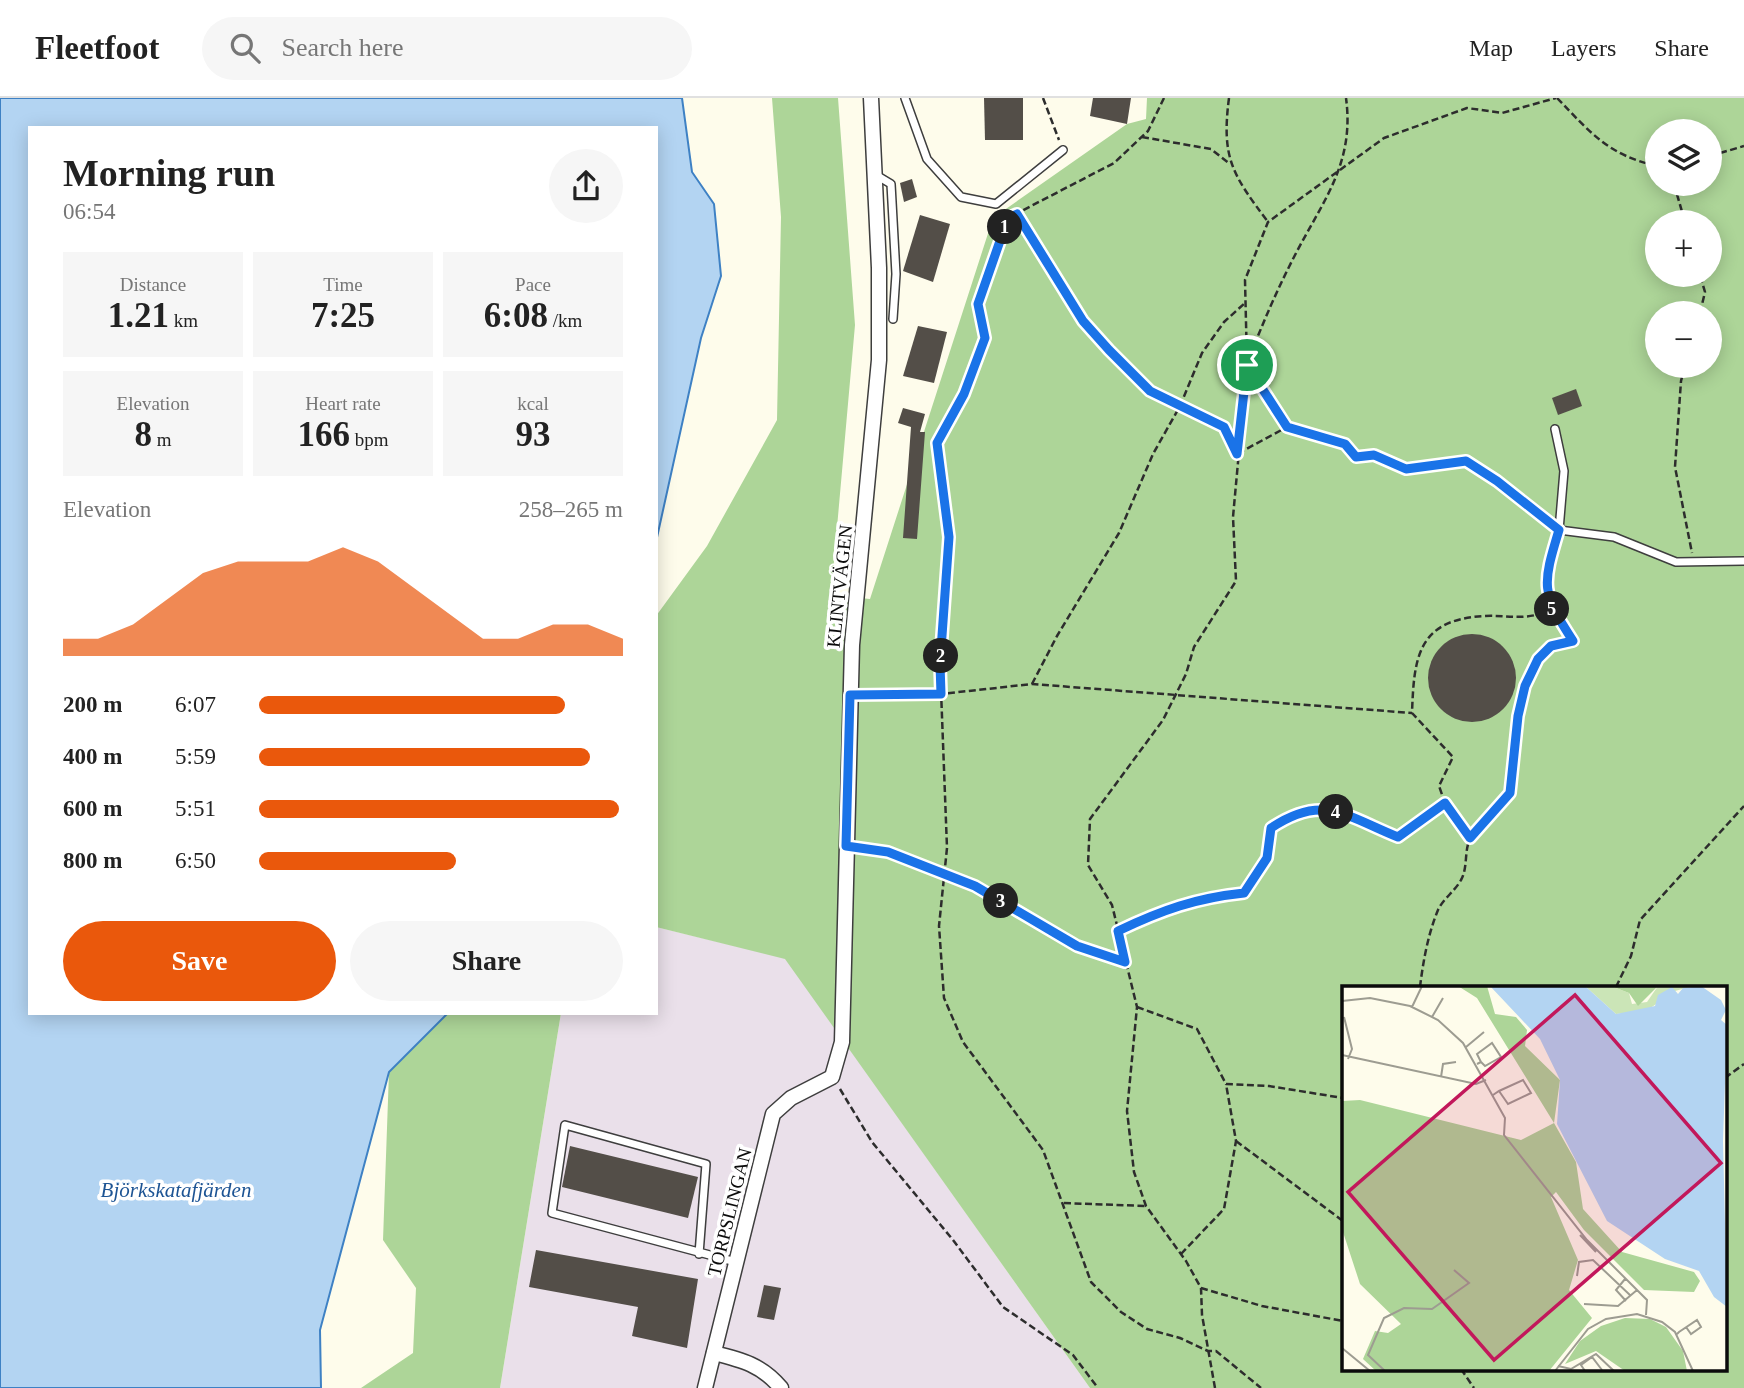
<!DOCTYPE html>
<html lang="en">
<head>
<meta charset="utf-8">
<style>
  :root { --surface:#fff; --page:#f6f6f6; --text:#222; --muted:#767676; --line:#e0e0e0; --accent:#ea580c }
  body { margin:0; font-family:"Times New Roman",serif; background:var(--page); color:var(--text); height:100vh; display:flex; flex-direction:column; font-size:26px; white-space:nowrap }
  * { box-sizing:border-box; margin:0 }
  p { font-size:23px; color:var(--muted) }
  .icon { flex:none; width:38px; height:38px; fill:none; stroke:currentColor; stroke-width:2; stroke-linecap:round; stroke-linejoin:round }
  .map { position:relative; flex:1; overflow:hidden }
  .side { position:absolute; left:28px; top:28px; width:630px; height:889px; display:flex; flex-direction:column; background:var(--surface); border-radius:0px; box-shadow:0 4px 18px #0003 }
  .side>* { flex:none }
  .buttons { position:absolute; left:1645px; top:21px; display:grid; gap:14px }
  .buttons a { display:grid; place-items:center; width:77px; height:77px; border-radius:50%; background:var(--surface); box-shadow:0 4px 18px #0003; font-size:35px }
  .pin { position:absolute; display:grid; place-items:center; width:60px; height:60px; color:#fff; margin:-30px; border:4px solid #fff; border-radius:50%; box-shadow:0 2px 7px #0007 }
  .km { position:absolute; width:35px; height:35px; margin:-18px; border-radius:50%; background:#222; color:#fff; font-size:19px; line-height:35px; text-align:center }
  .round { display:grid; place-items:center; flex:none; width:74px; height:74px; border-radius:37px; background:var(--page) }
  .head { display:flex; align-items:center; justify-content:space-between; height:119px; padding:0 35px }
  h1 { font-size:38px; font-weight:700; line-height:52px }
  .figures { display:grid; grid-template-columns:repeat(3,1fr); gap:10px; height:119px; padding:7px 35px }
  .figures div { display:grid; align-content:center; border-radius:0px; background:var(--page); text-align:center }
  .figures b { font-size:35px; font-weight:700 }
  .figures small { font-size:19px; font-weight:400 }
  .figures p { font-size:19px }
  .chart { height:196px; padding:14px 35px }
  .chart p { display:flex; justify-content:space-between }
  .chart svg { width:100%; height:126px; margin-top:7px; fill:var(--accent); opacity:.7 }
  .action { display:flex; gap:14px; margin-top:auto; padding:14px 35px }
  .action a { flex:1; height:80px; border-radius:42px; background:var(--accent); color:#fff; font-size:28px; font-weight:700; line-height:80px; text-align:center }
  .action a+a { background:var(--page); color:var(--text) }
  ul { padding:0 35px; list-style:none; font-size:23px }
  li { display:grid; grid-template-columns:112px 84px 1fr; align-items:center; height:52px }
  li i { height:18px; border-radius:9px; background:var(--accent) }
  header { display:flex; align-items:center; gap:42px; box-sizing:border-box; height:98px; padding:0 35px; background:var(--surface); border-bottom:2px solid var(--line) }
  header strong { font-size:33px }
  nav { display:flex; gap:38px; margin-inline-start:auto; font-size:24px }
  .search { width:490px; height:63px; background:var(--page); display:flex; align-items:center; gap:18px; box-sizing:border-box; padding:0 24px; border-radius:38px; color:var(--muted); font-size:26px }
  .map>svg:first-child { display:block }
</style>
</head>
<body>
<header>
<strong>Fleetfoot</strong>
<div class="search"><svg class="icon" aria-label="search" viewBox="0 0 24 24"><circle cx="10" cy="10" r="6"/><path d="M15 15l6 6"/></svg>Search here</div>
<nav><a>Map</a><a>Layers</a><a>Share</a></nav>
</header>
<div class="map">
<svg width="1744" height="1290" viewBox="0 0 1744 1290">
  <rect width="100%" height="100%" fill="#fefceb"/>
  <polygon fill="#eae0ea" points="656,829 785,860 1090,1290 500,1290 561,915 656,915"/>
  <g fill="#add598" fill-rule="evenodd">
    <path d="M772 0H838L855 227 831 497 870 501 993 120 1127 26 1146 21 1147 0H1744V1290H1090L785 861 656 829V518L707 448 777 322 781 119ZM1657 33H1710V86H1657ZM1657 124H1710V177H1657ZM1657 215H1710V268H1657ZM1343 889H1725V1271H1343Z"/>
    <polygon points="448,915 561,915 500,1290 361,1290 413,1255 416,1190 383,1142 389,974"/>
  </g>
  <polygon fill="#b3d4f2" stroke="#3e81c4" stroke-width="2" points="0,0 682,0 692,74 714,106 721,178 701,240 656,444 656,30 30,30 30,915 448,915 389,974 320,1232 321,1290 0,1290"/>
  <g fill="#534e48">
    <polygon points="984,0 1023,0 1023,42 985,42"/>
    <polygon points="1093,0 1131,0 1127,26 1090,18"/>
    <polygon points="912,81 917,99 904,104 900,85"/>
    <polygon points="920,117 950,126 933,184 903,173"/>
    <polygon points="918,228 947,234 934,285 903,278"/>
    <polygon points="1576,291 1582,308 1558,317 1552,300"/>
    <polygon points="903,310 925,316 920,334 925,334 917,441 903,440 911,329 898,325"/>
    <circle cx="1472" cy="580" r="44"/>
    <polygon points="570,1048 698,1079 688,1120 562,1089"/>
    <polygon points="536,1152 698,1181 687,1250 632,1238 638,1209 529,1189"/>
    <polygon points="764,1187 781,1190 774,1222 757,1219"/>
  </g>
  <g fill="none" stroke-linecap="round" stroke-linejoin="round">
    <g stroke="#3e3e3e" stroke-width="10">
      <g id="service">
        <polyline points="905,0 927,61 961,99 996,106 1063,52"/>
        <polyline points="876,77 891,86 896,176 893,221"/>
        <polyline points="1555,331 1564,373 1559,432"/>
        <path d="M1573 543C1541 494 1542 488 1559 432L1614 439 1676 464 1744 463"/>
        <polyline points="699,1156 706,1066 565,1027 552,1115 736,1164"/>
      </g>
    </g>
    <g stroke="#3e3e3e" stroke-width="17">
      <g id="minor">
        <path d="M714 1255C742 1262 762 1267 781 1290"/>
        <polyline points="705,1290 773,1016 791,1000 832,979 842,944 852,547 879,262 879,170 871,0"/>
      </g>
    </g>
    <g stroke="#2d2d2d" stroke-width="2.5" stroke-dasharray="7 3.5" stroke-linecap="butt">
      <polyline points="1043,0 1059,42"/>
      <polyline points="1164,0 1148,33 1114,65 1008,120 978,206 985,240 964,296 937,345 949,439 940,566 947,750 939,828 944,900 963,944 1043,1052 1091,1184 1121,1214 1147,1231 1180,1240 1208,1253 1216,1253 1261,1290"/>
      <path d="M1229 0C1221 61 1233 77 1268 124"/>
      <path d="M1557 0C1591 35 1608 57 1657 68"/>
      <polyline points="1142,39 1211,51 1230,66"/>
      <polyline points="1710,58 1744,48"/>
      <polyline points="1674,86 1685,124"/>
      <polyline points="1017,116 1083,224 1109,252 1150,293 1224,329 1237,356 1287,329 1345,346 1356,359 1374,357 1406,371 1466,363 1497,383 1548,424"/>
      <polyline points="1700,215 1705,194 1700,177"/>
      <polyline points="1685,268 1681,283 1675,369 1692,455"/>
      <path d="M1287 329 1247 266C1261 229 1276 194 1294 159 1322 104 1355 66 1346 0"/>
      <polyline points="1032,586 1057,538 1119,435 1153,356 1180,308 1202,255 1224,224 1246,204"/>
      <polyline points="864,597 941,596 1032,586 1412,615"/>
      <path d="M1470 740 1445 705 1439 688 1453 659 1412 615C1414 560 1417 521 1485 518 1506 517 1522 522 1543 515"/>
      <polyline points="860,750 888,754 975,788 1077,848 1125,864"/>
      <path d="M1118 833 1169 809 1244 795 1267 760 1271 730C1323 695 1346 718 1398 739L1445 705"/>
      <path d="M1420 889C1423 864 1428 836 1438 812 1443 801 1455 793 1461 782 1468 770 1464 753 1470 741 1478 723 1506 710 1510 691 1517 652 1513 555 1563 545"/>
      <polyline points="1616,889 1631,858 1640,822 1744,708"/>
      <polyline points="1137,909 1197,931 1226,986 1269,988 1343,1000"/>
      <polyline points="1725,980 1744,966"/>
      <polyline points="840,991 872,1044 953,1142 1003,1209 1073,1257 1098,1290"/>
      <polyline points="1236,1043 1343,1123"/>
      <polyline points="1064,1105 1145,1108"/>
      <polyline points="1181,1156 1224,1111 1236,1043 1226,986"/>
      <polyline points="1201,1190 1262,1208 1343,1223"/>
      <polyline points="1461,1271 1474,1290"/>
      <polyline points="1215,1290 1202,1217 1201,1190 1186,1163 1146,1108 1134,1074 1127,1013 1137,909 1112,807 1088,767 1090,721 1163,622 1186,576 1194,549 1236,483 1233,419 1247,266 1245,182 1268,124 1384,40 1467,10 1502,15 1556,0"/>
    </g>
    <use href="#service" stroke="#fff" stroke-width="7"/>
    <use href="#minor" stroke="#fff" stroke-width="14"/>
  </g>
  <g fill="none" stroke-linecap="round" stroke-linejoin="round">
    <g stroke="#fff" stroke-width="14">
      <path id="route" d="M1017 116 1083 223 1109 252 1150 293 1224 329 1237 356 1247 267 1287 329 1345 346 1356 359 1374 357 1406 371 1466 363 1497 383 1559 432C1542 488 1541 494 1573 543L1551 548 1538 561 1525 588 1518 618 1510 695 1470 740 1445 705 1398 739C1346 718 1323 695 1271 730L1267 760 1244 795C1196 800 1162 812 1118 833L1125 864 1077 848 975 788 888 754 846 748 850 597 941 596 940 566 949 439 937 345 964 296 985 240 978 206 1008 120Z"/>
    </g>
    <use href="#route" stroke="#1a73e8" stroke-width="9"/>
  </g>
  <g text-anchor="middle" stroke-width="7" stroke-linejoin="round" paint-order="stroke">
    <g font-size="19" fill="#0b0b0b" stroke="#fff">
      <text transform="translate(839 488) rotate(-84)" y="7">KLINTVÄGEN</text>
      <text transform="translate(729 1114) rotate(-76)" y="7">TORPSLINGAN</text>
    </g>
    <g font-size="21" font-style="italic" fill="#1d5494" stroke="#fff">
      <text x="176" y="1099">Björkskatafjärden</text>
    </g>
  </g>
  <g transform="translate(1342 888)">
    <rect width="385" height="385" fill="#fefceb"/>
    <path d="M243 0H269L287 7 290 18 305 16 316 0H351L333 5 304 25 274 28Z" fill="#cbe5b7"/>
    <path d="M116 0H145L153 28 174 31 185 44 183 60 218 94 212 137 234 176 241 223 280 266 352 286 358 295 352 306 302 304 242 244 214 206 209 211 236 274 227 304 250 332 207 385H34L21 373 33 345 46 347 59 338 18 298 0 243V115L18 114 179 154 212 137 135 12ZM269 0H316L296 20 287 7ZM283 332 308 333 324 341 341 365 345 385H283L254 365 223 378 238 355 259 340Z" fill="#add598"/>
    <path d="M148 0H243L274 28 313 20 316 9 330 1 336 8 341 2 359 0 379 14 384 24 379 34 385 39 381 155 385 321 372 311 357 285 323 273 265 235 215 138 218 94 198 53Z" fill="#b3d4f2"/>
    <path fill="none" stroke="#9d9c91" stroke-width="2" d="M0 15 28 12 68 20 96 34 121 57 163 132 162 149 245 254 305 314 304 329M70 21 80 0M2 31 10 63 6 73M90 31 101 12M124 61 142 46M0 69 134 98 144 94M135 78 139 76 135 68 150 57 159 71 143 80 139 76M99 91 101 78 114 76M151 109 157 105 181 94 189 107 166 118 157 105M238 249 254 266M235 290 237 276 251 274 289 310M283 293 274 304 284 315M242 318 276 320 295 304M335 348 337 346 355 334 359 341 349 348 344 341M0 362 28 385M216 380 229 383 254 368 272 385M43 385 26 369 42 332 62 322 90 323 127 297 112 284M213 385 246 343 264 333 295 328 320 336 333 346 351 385M243 385 239 379 250 371 260 384"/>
    <path fill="#c2185b" fill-opacity="0.15" stroke="#c2185b" stroke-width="3.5" d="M233 9 379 177 152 374 6 206Z"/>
    <rect width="385" height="385" fill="none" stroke="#0b0b0b" stroke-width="3.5"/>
  </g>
</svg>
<div class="buttons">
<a><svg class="icon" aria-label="layers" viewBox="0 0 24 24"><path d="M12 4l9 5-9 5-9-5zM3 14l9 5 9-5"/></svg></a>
<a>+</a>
<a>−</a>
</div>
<div class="pin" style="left:1247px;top:267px;background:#1e9e55"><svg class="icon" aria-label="arrive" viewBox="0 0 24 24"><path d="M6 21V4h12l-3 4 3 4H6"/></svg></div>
<b class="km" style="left:1005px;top:129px">1</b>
<b class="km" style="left:941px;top:558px">2</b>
<b class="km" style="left:1001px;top:803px">3</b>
<b class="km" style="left:1336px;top:714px">4</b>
<b class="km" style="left:1552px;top:511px">5</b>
<section class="side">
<div class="head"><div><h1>Morning run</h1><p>06:54</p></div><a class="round"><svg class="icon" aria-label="share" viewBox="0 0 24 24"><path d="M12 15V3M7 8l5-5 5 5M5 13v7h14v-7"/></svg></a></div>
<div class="figures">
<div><p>Distance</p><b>1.21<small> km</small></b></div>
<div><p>Time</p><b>7:25</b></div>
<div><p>Pace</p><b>6:08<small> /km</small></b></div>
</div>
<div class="figures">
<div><p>Elevation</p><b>8<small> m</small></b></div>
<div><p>Heart rate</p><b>166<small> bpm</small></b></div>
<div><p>kcal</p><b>93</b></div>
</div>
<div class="chart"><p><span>Elevation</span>258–265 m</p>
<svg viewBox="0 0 160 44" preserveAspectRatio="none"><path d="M0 44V38L10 38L20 33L30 24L40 15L50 11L60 11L70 11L80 6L90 11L100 20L110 29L120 38L130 38L140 33L150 33L160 38V44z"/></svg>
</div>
<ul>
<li><b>200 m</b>6:07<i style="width:84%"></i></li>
<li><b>400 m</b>5:59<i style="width:91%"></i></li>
<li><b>600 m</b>5:51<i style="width:99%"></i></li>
<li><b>800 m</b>6:50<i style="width:54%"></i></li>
</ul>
<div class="action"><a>Save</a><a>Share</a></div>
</section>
</div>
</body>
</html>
